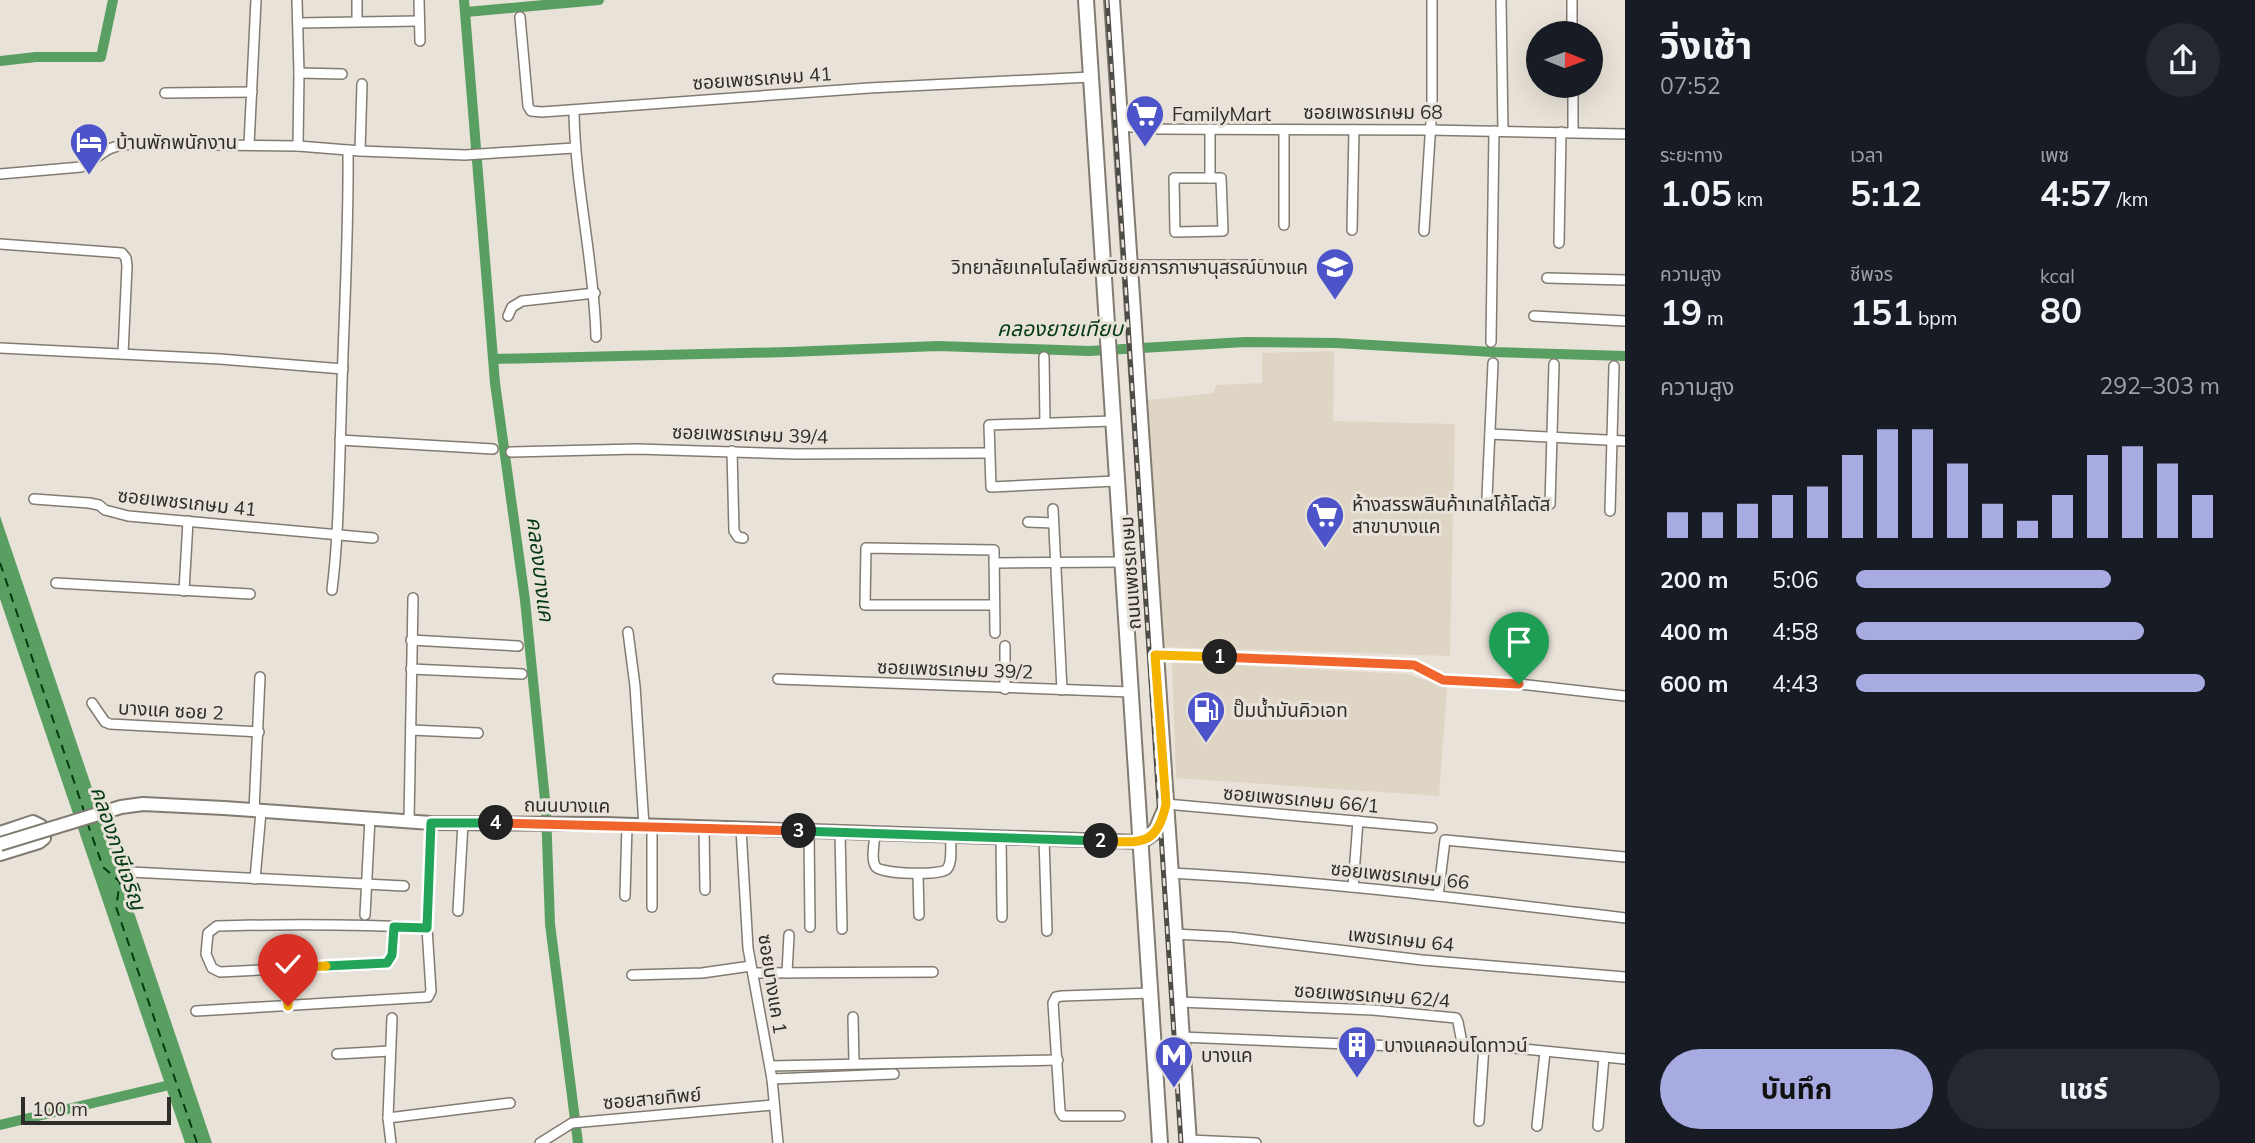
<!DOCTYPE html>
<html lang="th">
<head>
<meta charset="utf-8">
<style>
  :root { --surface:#171b24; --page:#242831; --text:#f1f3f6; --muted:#9ea1a6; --accent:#a7abe2 }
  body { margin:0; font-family:Mulish,"Noto Sans Thai",sans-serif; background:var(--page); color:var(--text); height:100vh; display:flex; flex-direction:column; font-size:26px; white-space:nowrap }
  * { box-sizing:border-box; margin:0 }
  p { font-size:23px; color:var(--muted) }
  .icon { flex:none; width:38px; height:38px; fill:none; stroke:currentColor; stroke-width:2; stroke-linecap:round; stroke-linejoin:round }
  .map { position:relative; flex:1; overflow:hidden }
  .panel { display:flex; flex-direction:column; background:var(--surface); width:630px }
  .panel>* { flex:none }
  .needle { width:46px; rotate:91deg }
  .buttons { position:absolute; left:1526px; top:21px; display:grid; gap:14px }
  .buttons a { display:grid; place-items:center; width:77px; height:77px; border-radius:50%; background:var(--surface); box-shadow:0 7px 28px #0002; font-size:35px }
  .scale { position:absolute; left:21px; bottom:18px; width:150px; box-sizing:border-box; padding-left:7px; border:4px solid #2f2d29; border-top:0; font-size:19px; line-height:24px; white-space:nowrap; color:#2f2d29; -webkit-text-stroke:5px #e8e2d8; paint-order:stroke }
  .pin { position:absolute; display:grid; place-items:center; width:60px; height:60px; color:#fff; margin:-72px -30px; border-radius:50% 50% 50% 0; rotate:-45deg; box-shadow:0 0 7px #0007 }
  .pin .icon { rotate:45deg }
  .km { position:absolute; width:35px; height:35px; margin:-18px; border-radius:50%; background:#222; color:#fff; font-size:19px; line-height:35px; text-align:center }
  .round { display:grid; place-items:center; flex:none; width:74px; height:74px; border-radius:37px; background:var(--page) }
  .head { display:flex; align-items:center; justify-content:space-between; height:119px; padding:0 35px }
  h1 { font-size:38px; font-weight:700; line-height:52px }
  .figures { display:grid; grid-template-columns:repeat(3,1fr); gap:10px; height:119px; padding:7px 35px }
  .figures div { display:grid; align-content:center }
  .figures b { font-size:35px; font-weight:700 }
  .figures small { font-size:19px; font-weight:400 }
  .figures p { font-size:19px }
  .chart { height:196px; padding:14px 35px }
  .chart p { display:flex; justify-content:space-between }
  .chart svg { width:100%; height:126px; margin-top:7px; stroke:var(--accent); stroke-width:6 }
  .action { display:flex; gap:14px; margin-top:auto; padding:14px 35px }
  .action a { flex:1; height:80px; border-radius:42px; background:var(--accent); color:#111; font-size:28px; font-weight:700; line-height:80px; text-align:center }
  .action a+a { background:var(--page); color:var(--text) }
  ul { padding:0 35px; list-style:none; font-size:23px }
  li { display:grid; grid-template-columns:112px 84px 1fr; align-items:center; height:52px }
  li i { height:18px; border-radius:9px; background:var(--accent) }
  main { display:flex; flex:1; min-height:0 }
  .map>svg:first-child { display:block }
</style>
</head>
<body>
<main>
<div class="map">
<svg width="1625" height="1143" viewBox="0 0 1625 1143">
  <rect width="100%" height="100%" fill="#e8e2d8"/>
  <g fill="#dfd5c4">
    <polygon points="1334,351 1333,421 1455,424 1450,656 1163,647 1147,400 1214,393 1216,385 1262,383 1262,353"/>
    <polygon points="1172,662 1408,674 1447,688 1439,796 1176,778"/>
  </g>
  <polygon fill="#599f62" points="0,516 212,1143 185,1143 0,599"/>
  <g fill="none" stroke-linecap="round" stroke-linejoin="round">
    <g stroke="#599f62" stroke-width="10">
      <polyline points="464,0 495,383 525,600 546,810 550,924 578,1143"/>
      <polyline points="466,12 599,0"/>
      <polyline points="0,61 36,57 101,57 113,0"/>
      <polyline points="494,359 789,352 938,346 1089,351 1245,342 1336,343 1493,352 1625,356"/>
      <polyline points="0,1125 178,1083"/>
    </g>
    <g stroke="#023910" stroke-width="2" stroke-dasharray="9 7" stroke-linecap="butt">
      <polyline points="0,563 85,814"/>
      <polyline points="87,822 103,867 120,882 116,907 197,1143"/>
    </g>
    <g stroke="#817b72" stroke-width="12">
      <g id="street">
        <polyline points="297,0 299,73 298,146"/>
        <polyline points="419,0 420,41"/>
        <polyline points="1501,0 1503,131"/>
        <polyline points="1572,0 1572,33"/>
        <polyline points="520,17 528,106 531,111 542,112 869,88 1091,77"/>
        <polyline points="357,21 357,0"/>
        <polyline points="298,23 419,21"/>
        <polyline points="299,73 342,74"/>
        <polyline points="1573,86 1573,132"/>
        <polyline points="165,93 252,92"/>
        <path d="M574 111C575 187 594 260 596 337"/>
        <polyline points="1120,126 1159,129 1430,130 1625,134"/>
        <polyline points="249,145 256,0"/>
        <polyline points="360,151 362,84"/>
        <path d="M0 174 81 167C105 155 101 147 131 144L298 146 360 151 465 155 574 148"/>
        <polygon points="1174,178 1221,178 1223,231 1175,232"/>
        <polyline points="1210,178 1210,129"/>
        <polyline points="1284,225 1284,130"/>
        <polyline points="1352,230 1354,130"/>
        <polyline points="1424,231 1432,106 1432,0"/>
        <polyline points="1559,243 1561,132"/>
        <polyline points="0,244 122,253 126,258 127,266 123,354"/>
        <polyline points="1129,265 1261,265"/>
        <polyline points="1547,278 1625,280"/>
        <polyline points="508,316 512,307 522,301 595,293"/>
        <polyline points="1534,316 1625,321"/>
        <polyline points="1491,342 1494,131"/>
        <polyline points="0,348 220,359 343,369"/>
        <polyline points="1044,357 1045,423"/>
        <polyline points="1113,421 989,425 991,487 1116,481"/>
        <polyline points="1490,434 1625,441"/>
        <polyline points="340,440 493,449"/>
        <polyline points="732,451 734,531 738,537 743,538"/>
        <polyline points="511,452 637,449 797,454 988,453"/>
        <polyline points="1487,497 1493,363"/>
        <polyline points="34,499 89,503 99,505 105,510 128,516 373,538"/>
        <polyline points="1550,504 1554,364"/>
        <polyline points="1053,509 1062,690"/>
        <polyline points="1610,511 1614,366"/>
        <polyline points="1028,522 1053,523"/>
        <polyline points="994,563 1121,562"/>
        <polyline points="56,583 250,594"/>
        <path d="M332 590C339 533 339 476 341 419 343 329 349 240 348 150"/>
        <polyline points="184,591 188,521"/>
        <polyline points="994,605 865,605 866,548 994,550 995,633"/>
        <polyline points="628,632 635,686 644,826"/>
        <polyline points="411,640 518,646"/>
        <polyline points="1155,655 1414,665 1443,680 1519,684 1625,696"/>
        <polyline points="411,669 522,674"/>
        <polyline points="778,679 1130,692"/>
        <polyline points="1005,689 1005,646"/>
        <polyline points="92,703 105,722 110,724 259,732"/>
        <polyline points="411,730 478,733"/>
        <polyline points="1166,804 1432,828"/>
        <polyline points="254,811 260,677"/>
        <polyline points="409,821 413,598"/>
        <polyline points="652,826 652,907"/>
        <polyline points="704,828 705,890"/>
        <polyline points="741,829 748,948 772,1079 778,1143"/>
        <polyline points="809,831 810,927"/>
        <polyline points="840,832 842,929"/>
        <path d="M875 833C875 841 870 860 876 867 882 874 940 876 947 869 953 862 950 845 951 836"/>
        <polyline points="1001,837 1002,917"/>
        <polyline points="1044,839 1047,931"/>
        <polyline points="131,872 404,886"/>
        <path d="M1170 873C1323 881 1474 900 1625 918"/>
        <polyline points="918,874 919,915"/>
        <polyline points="255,879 261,812"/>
        <polyline points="1353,887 1358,821"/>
        <polyline points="625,896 627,825"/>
        <polyline points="1438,896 1445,840 1625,857"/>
        <polyline points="458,911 463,823"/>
        <polyline points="365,915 370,818"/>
        <path d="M394 927 391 958 384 964 220 972 212 968 206 954 208 933 217 926C287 924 357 924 427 928"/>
        <polyline points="1174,934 1231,937 1422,960 1625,977"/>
        <polyline points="287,968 288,1006"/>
        <polyline points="753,973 933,972"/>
        <polyline points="787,973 789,935"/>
        <polyline points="632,975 702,973 751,966"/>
        <polyline points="1179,1002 1373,1010 1456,1018 1458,1022 1462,1043 1625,1059"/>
        <polyline points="196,1011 428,997 431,991 427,928 431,823"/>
        <polyline points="853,1017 854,1063"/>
        <polyline points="1181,1037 1442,1048"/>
        <polyline points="337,1054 390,1051"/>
        <polyline points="770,1066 1058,1060"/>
        <polyline points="772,1079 894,1074"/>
        <polyline points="1120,1116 1063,1116 1060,1111 1053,1003 1056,997 1062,996 1150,993"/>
        <polyline points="388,1118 510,1103"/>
        <polyline points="1479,1121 1484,1046"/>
        <polyline points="1537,1126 1545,1052"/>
        <polyline points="1598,1126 1604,1057"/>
        <polyline points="1189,1140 1256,1143"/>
        <polyline points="391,1143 388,1118 392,1018"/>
        <polyline points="540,1143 572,1123 773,1105"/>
      </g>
    </g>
    <g stroke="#817b72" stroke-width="16">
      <g id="secondary">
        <polyline points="224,808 431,823 605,824 1140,842"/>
        <polyline points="0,833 33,822 41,826 44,838 39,842 0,854"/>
      </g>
    </g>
    <g stroke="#817b72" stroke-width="18">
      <g id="primary">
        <polyline points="1086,0 1160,1143"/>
        <polyline points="1112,0 1189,1143"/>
        <polyline points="1140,842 1156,831 1164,812"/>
      </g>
    </g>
    <use href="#street" stroke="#fff" stroke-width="9"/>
    <use href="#secondary" stroke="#fff" stroke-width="12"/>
    <use href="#primary" stroke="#fff" stroke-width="14"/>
    <g stroke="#4e4c47" stroke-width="5">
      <polyline id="rail" points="1107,0 1181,1143"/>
    </g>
    <use href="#rail" stroke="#e8e2d8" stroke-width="2.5" stroke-dasharray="8" stroke-linecap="butt"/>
    <g stroke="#817b72" stroke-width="16" stroke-linecap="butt">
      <polyline id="secondary-bridge" points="0,844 121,807 143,804 224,808"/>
    </g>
    <use href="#secondary-bridge" stroke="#fff" stroke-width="12"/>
  </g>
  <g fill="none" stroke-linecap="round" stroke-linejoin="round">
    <g stroke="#fff" stroke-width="14">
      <polyline id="split-1" points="1220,657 1414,665 1443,680 1519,684"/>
    </g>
    <g stroke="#fff" stroke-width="14">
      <path id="split-2" d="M1101 841C1139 842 1157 848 1166 804L1155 655 1220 657"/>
    </g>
    <g stroke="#fff" stroke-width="14">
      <polyline id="split-3" points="799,831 1101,841"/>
    </g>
    <g stroke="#fff" stroke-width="14">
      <polyline id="split-4" points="496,823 799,831"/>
    </g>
    <g stroke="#fff" stroke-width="14">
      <polyline id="split-5" points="326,966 387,963 392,955 394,927 427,928 431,823 496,823"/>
    </g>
    <g stroke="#fff" stroke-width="14">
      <polyline id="split-6" points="288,1006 287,968 326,966"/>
    </g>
    <use href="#split-1" stroke="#f0652b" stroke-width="9"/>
    <use href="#split-2" stroke="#f5b400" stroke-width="9"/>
    <use href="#split-3" stroke="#22a559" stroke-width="9"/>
    <use href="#split-4" stroke="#f0652b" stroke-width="9"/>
    <use href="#split-5" stroke="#22a559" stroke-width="9"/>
    <use href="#split-6" stroke="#f5b400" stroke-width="9"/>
  </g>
  <defs>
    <g id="supermarket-pin" transform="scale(2.0125)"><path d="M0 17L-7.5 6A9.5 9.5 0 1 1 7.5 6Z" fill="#4d54ca" stroke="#e8e2d8"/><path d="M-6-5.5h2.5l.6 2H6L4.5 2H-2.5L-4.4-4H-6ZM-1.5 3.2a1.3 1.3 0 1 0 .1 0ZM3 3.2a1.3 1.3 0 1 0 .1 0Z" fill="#fff"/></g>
    <g id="hotel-pin" transform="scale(2.0125)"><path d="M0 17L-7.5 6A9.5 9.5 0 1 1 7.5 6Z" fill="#4d54ca" stroke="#e8e2d8"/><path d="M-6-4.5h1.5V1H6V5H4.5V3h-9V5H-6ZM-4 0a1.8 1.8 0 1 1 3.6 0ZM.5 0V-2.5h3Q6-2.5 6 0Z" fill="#fff"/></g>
    <g id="university-pin" transform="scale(2.0125)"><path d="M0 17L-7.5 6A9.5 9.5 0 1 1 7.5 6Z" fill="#4d54ca" stroke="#e8e2d8"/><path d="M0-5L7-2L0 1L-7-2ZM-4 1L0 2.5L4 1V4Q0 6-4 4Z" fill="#fff"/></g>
    <g id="fuel-pin" transform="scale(2.0125)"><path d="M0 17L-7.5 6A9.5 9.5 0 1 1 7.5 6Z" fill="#4d54ca" stroke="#e8e2d8"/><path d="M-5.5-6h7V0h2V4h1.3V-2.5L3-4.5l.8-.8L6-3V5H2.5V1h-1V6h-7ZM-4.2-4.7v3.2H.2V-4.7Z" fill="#fff"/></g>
    <g id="building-pin" transform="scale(2.0125)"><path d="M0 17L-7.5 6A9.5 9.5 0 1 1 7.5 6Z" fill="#4d54ca" stroke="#e8e2d8"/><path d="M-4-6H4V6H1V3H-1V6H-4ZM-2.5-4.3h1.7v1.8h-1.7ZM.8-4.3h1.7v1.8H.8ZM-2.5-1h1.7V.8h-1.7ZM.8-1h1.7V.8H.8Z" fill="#fff"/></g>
    <g id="metro-pin" transform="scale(2.0125)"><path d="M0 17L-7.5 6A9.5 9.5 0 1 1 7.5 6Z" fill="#4d54ca" stroke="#e8e2d8"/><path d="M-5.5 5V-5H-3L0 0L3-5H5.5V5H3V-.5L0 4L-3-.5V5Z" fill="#fff"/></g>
  </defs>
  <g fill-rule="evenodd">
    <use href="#supermarket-pin" x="1145" y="114"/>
    <use href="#hotel-pin" x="89" y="142"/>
    <use href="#university-pin" x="1335" y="267"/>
    <use href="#supermarket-pin" x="1325" y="515"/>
    <use href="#fuel-pin" x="1206" y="710"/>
    <use href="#building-pin" x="1357" y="1045"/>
    <use href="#metro-pin" x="1174" y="1055"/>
  </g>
  <g text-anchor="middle" stroke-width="6" stroke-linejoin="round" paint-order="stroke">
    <g font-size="19" fill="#2f2d29" stroke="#e8e2d8">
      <text transform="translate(762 78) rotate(-4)" y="7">ซอยเพชรเกษม 41</text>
      <text x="1373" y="119">ซอยเพชรเกษม 68</text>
      <text transform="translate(750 434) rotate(2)" y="7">ซอยเพชรเกษม 39/4</text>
      <text transform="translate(187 502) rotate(6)" y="7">ซอยเพชรเกษม 41</text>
      <text transform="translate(1130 573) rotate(-94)" y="7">ถนนเพชรเกษม</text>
      <text transform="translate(955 669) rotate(2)" y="7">ซอยเพชรเกษม 39/2</text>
      <text transform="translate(171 710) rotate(3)" y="7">บางแค ซอย 2</text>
      <text transform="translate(1301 799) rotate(5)" y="7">ซอยเพชรเกษม 66/1</text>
      <text transform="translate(567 805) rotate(1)" y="7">ถนนบางแค</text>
      <text transform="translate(1400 875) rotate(6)" y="7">ซอยเพชรเกษม 66</text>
      <text transform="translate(1401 939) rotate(6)" y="7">เพชรเกษม 64</text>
      <text transform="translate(773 984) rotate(81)" y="7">ซอยบางแค 1</text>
      <text transform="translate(1372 995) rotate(4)" y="7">ซอยเพชรเกษม 62/4</text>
      <text transform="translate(652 1098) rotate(-5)" y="7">ซอยสายทิพย์</text>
    </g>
    <g font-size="19" fill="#2f2d29" stroke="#e8e2d8" text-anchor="start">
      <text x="1172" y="121">FamilyMart</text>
      <text x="116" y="149">บ้านพักพนักงาน</text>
      <text x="1308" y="274" text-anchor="end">วิทยาลัยเทคโนโลยีพณิชยการภาษานุสรณ์บางแค</text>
      <text x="1352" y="511">ห้างสรรพสินค้าเทสโก้โลตัส<tspan x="1352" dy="22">สาขาบางแค</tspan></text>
      <text x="1233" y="717">ปั๊มน้ำมันคิวเอท</text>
      <text x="1384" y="1052">บางแคคอนโดทาวน์</text>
      <text x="1201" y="1062">บางแค</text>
    </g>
    <g font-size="21" font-style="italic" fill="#023910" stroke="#e8e2d8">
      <text x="1060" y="336">คลองยายเทียบ</text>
      <text transform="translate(540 569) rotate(83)" y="7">คลองบางแค</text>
      <text transform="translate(118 848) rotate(71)" y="7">คลองภาษีเจริญ</text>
    </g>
  </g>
</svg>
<div class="buttons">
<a><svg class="needle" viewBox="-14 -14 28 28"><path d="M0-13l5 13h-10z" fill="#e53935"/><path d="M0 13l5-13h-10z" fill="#9ea1a6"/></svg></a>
</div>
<div class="scale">100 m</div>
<div class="pin" style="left:1519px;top:684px;background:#1e9e55"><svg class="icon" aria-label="arrive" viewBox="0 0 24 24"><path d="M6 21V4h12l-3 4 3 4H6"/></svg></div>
<div class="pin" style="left:288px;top:1006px;background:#d93025"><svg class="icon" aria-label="check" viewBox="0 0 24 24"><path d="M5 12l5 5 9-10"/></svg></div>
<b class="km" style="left:1220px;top:657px">1</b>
<b class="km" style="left:1101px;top:841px">2</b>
<b class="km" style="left:799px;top:831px">3</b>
<b class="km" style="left:496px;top:823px">4</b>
</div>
<section class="panel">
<div class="head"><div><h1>วิ่งเช้า</h1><p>07:52</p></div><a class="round"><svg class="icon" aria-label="share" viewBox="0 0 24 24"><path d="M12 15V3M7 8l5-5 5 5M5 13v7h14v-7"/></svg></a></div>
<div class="figures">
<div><p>ระยะทาง</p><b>1.05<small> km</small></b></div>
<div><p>เวลา</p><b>5:12</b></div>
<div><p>เพซ</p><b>4:57<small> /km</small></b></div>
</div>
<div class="figures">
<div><p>ความสูง</p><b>19<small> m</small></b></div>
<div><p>ชีพจร</p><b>151<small> bpm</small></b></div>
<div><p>kcal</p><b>80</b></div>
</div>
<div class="chart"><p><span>ความสูง</span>292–303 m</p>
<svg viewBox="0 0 160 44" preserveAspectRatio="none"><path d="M5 44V35M15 44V35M25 44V32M35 44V29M45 44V26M55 44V15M65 44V6M75 44V6M85 44V18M95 44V32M105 44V38M115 44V29M125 44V15M135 44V12M145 44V18M155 44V29"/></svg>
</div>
<ul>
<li><b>200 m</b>5:06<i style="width:70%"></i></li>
<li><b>400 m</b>4:58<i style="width:79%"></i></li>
<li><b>600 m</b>4:43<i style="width:96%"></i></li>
</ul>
<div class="action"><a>บันทึก</a><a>แชร์</a></div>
</section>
</main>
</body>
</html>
